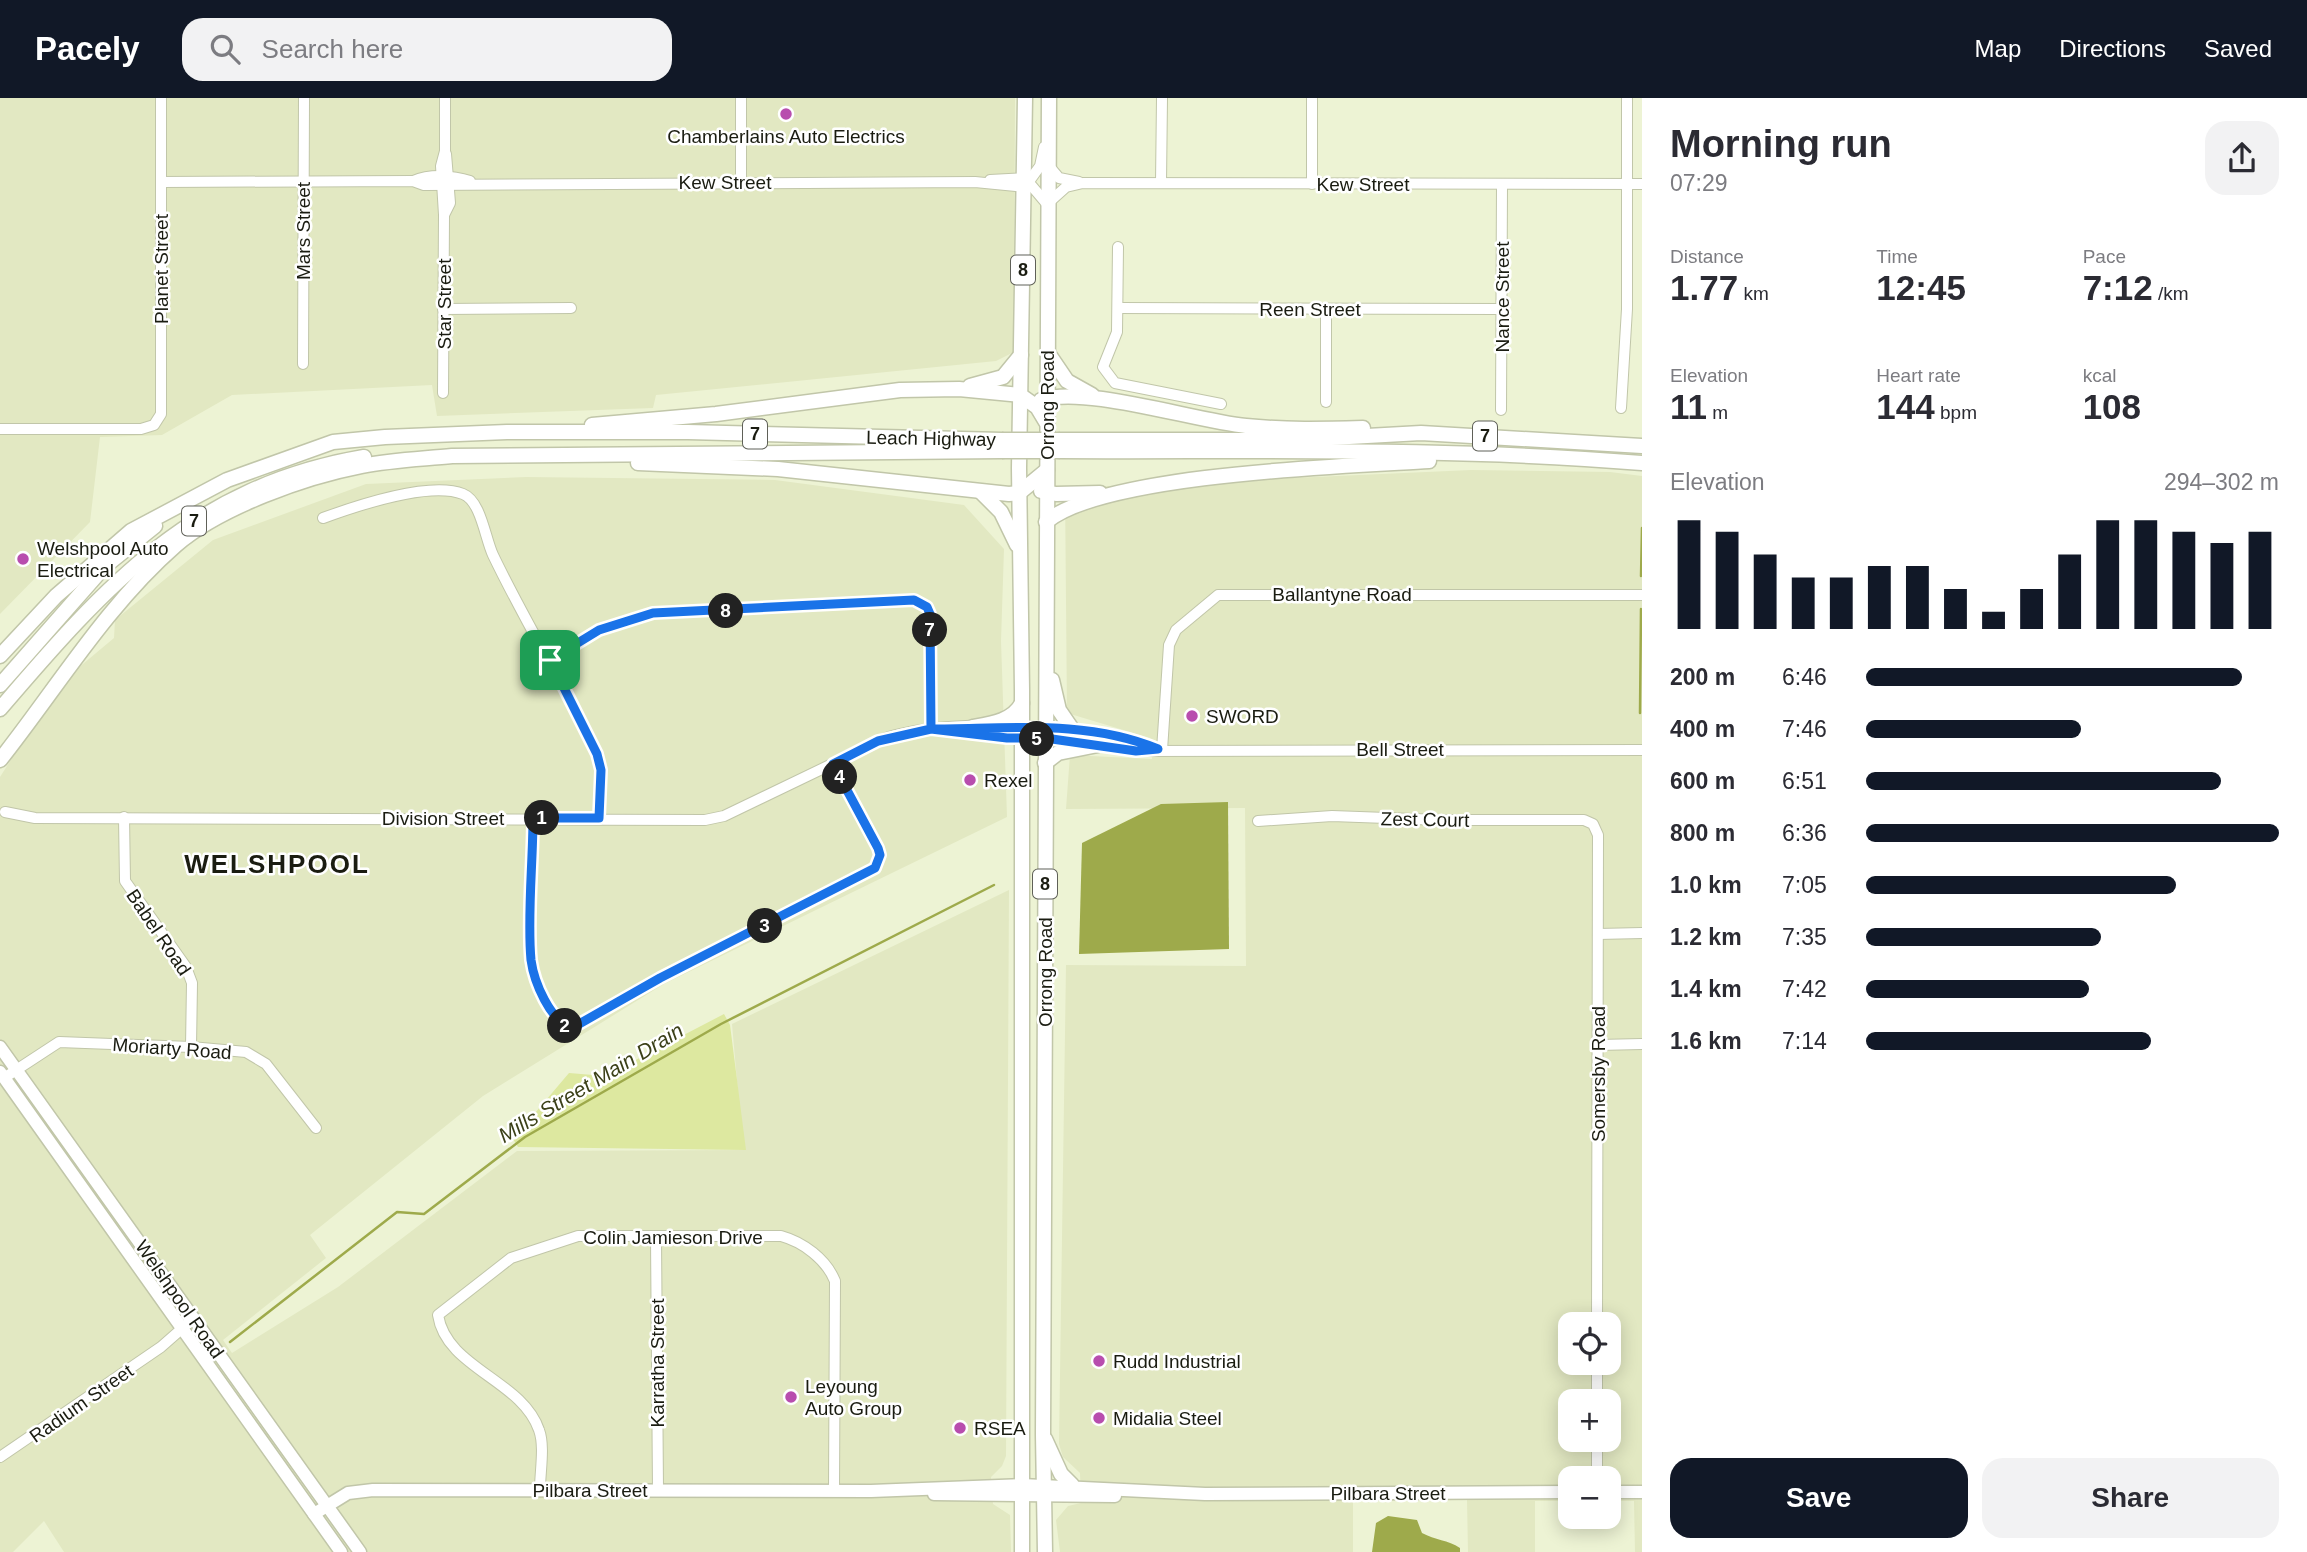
<!DOCTYPE html>
<html lang="en">
<head>
<meta charset="utf-8">
<style>
  :root { --surface:#fff; --page:#f2f2f3; --text:#2b2b33; --muted:#7c7c81; --accent:#111827 }
  body { margin:0; font-family:Helvetica,sans-serif; background:var(--page); color:var(--text); height:100vh; display:flex; flex-direction:column; font-size:26px; white-space:nowrap }
  * { box-sizing:border-box; margin:0 }
  p { font-size:23px; color:var(--muted) }
  .icon { flex:none; width:38px; height:38px; fill:none; stroke:currentColor; stroke-width:2; stroke-linecap:round; stroke-linejoin:round }
  .map { position:relative; flex:1; overflow:hidden }
  .drawer { display:flex; flex-direction:column; background:var(--surface); width:665px }
  .drawer>* { flex:none }
  .fabs { position:absolute; left:1558px; top:1214px; display:grid; gap:14px }
  .fabs a { display:grid; place-items:center; width:63px; height:63px; border-radius:14px; background:var(--surface); box-shadow:0 4px 18px #0003; font-size:35px }
  .pin { position:absolute; display:grid; place-items:center; width:60px; height:60px; color:#fff; margin:-30px; border-radius:14px; box-shadow:0 4px 10px #0006 }
  .km { position:absolute; width:35px; height:35px; margin:-18px; border-radius:50%; background:#222; color:#fff; font-size:19px; line-height:35px; text-align:center }
  .round { display:grid; place-items:center; flex:none; width:74px; height:74px; border-radius:21px; background:var(--page) }
  .headline { display:flex; align-items:center; justify-content:space-between; height:119px; padding:0 28px }
  h1 { font-size:38px; font-weight:600; line-height:52px }
  .stats { display:grid; grid-template-columns:repeat(3,1fr); gap:10px; height:119px; padding:7px 28px }
  .stats div { display:grid; align-content:center }
  .stats b { font-size:35px; font-weight:600 }
  .stats small { font-size:19px; font-weight:400 }
  .stats p { font-size:19px }
  .chart { height:196px; padding:14px 28px }
  .chart p { display:flex; justify-content:space-between }
  .chart svg { width:100%; height:126px; margin-top:7px; stroke:var(--accent); stroke-width:6 }
  .action { display:flex; gap:14px; margin-top:auto; padding:14px 28px }
  .action a { flex:1; height:80px; border-radius:21px; background:var(--accent); color:#fff; font-size:28px; font-weight:600; line-height:80px; text-align:center }
  .action a+a { background:var(--page); color:var(--text) }
  ul { padding:0 28px; list-style:none; font-size:23px }
  li { display:grid; grid-template-columns:112px 84px 1fr; align-items:center; height:52px }
  li i { height:18px; border-radius:9px; background:var(--accent) }
  header { display:flex; align-items:center; gap:42px; box-sizing:border-box; height:98px; padding:0 35px; background:var(--accent); color:#fff }
  header strong { font-size:33px }
  nav { display:flex; gap:38px; margin-inline-start:auto; font-size:24px }
  .search { width:490px; height:63px; background:var(--page); display:flex; align-items:center; gap:18px; box-sizing:border-box; padding:0 24px; border-radius:21px; color:var(--muted); font-size:26px }
  main { display:flex; flex:1; min-height:0 }
  .map>svg:first-child { display:block }
</style>
</head>
<body>
<header>
<strong>Pacely</strong>
<div class="search"><svg class="icon" aria-label="search" viewBox="0 0 24 24"><circle cx="10" cy="10" r="6"/><path d="M15 15l6 6"/></svg>Search here</div>
<nav><a>Map</a><a>Directions</a><a>Saved</a></nav>
</header>
<main>
<div class="map">
<svg width="1642" height="1454" viewBox="0 0 1642 1454">
  <rect width="100%" height="100%" fill="#edf3d4"/>
  <g fill="#e2e8c2" fill-rule="evenodd">
    <polygon points="0,0 1015,0 1014,254 996,263 656,297 653,310 437,318 432,287 232,297 162,337 100,339 90,424 0,516"/>
    <path d="M1471 372 1610 374 1642 378V1454H1635L1634 1403H1608V1381H1570V1403H1535V1454H1468L1467 1402 1353 1403V1454H1060L1056 1422 1068 1408 1081 1405 1080 1375 1063 1359 1059 1346 1066 867 1246 868 1245 710 1066 711 1070 657 1152 661 1150 640 1067 615 1065 390ZM1570 1227H1608V1265H1570ZM1570 1304H1608V1342H1570Z"/>
    <polygon points="526,379 775,382 964,407 1004,451 1001,543 1007,719 664,886 483,998 310,1137 326,1160 223,1242 232,1255 338,1189 517,1053 743,1052 732,926 1009,792 1006,1358 1002,1368 991,1379 993,1406 1010,1417 1011,1454 64,1454 44,1423 13,1454 0,1454 0,679 59,586 114,540 115,522 213,442 366,386"/>
  </g>
  <polygon fill="#dde8a0" points="724,916 730,927 746,1052 518,1049 513,1041 569,975 605,978"/>
  <g fill="#9eaa4b">
    <polygon points="1228,704 1229,851 1079,856 1082,745 1161,706"/>
    <path d="M1388 1418 1417 1422 1422 1435C1435 1442 1448 1442 1460 1450V1454H1372L1376 1425Z"/>
  </g>
  <g fill="none" stroke-linecap="round" stroke-linejoin="round">
    <g stroke="#9eaa4b" stroke-width="2.5">
      <polyline points="1641,478 1642,430"/>
      <polyline points="1640,615 1641,511"/>
      <polyline points="230,1244 397,1114 424,1116 525,1039 721,926 994,787"/>
    </g>
    <g stroke="#c1c6a9" stroke-width="12">
      <g id="minor">
        <polyline points="741,0 741,83"/>
        <polyline points="1048,67 1059,80 1079,84"/>
        <polyline points="990,82 1025,80 1047,106 1066,89 1083,85 1642,86"/>
        <path d="M413 83C430 76 452 77 470 83"/>
        <polyline points="161,84 413,83 424,87 975,84 1025,89 1040,68 1044,49"/>
        <polyline points="1161,85 1162,0"/>
        <polyline points="1312,86 1312,0"/>
        <polyline points="444,117 450,105 446,56"/>
        <polyline points="1118,149 1117,234 1103,269 1115,285 1221,306"/>
        <polyline points="1118,210 1501,211"/>
        <polyline points="443,211 571,210"/>
        <polyline points="303,266 304,0"/>
        <polyline points="443,295 444,117 441,68 445,53 445,0"/>
        <polyline points="1326,304 1326,211"/>
        <polyline points="1621,310 1627,211 1627,0"/>
        <polyline points="1501,312 1502,86"/>
        <polyline points="0,331 141,331 154,327 161,316 161,0"/>
        <path d="M323 420C356 408 430 383 463 396 481 403 485 440 493 457 525 524 565 588 597 656L601 672 599 720"/>
        <polyline points="550,562 599,532 653,515 914,502 927,509 930,516 931,631"/>
        <polyline points="965,635 1045,640 1136,653 1642,652"/>
        <polyline points="1162,652 1169,547 1176,532 1218,497 1642,497"/>
        <path d="M5 714 35 720 705 722 724 718C760 701 795 684 830 667 850 657 868 646 889 639 952 619 1097 626 1158 651"/>
        <polyline points="124,719 125,783 186,869 192,885 191,949"/>
        <path d="M533 720C533 764 527 819 531 862 534 884 550 923 572 930L660 880 875 770 880 757 878 750 833 666"/>
        <polyline points="1258,723 1332,718 1441,722 1584,722 1593,726 1598,737 1597,1227"/>
        <polyline points="1598,836 1642,835"/>
        <polyline points="1598,947 1642,946"/>
        <polyline points="4,980 59,944 191,949 246,954 266,966 316,1030"/>
        <polyline points="656,1139 658,1392"/>
        <polyline points="1597,1304 1597,1265"/>
        <polyline points="0,1359 161,1249 194,1220"/>
        <polyline points="1597,1381 1597,1342"/>
        <path d="M540 1391C540 1374 545 1348 539 1332 522 1282 446 1270 438 1217L511 1160 578 1138H781C803 1144 826 1161 835 1183L834 1393"/>
      </g>
    </g>
    <g stroke="#c1c6a9" stroke-width="15">
      <g id="major">
        <polyline points="0,949 360,1454"/>
        <polyline points="0,974 341,1454"/>
        <polyline points="1608,1394 1642,1394"/>
        <polyline points="934,1396 1115,1398"/>
        <polyline points="314,1416 348,1395 373,1392 871,1393 1022,1387 1205,1396 1570,1394"/>
      </g>
    </g>
    <g stroke="#c1c6a9" stroke-width="17">
      <g id="highway">
        <polyline points="1048,255 1067,283 1092,297"/>
        <polyline points="970,288 1003,279 1021,257"/>
        <path d="M1041 302C1084 287 1195 323 1246 328 1285 332 1324 331 1363 330"/>
        <polyline points="592,327 716,316 900,292 959,291 1020,297 1037,309 1046,324"/>
        <polyline points="1060,342 1295,342 1421,335 1642,348"/>
        <path d="M1060 353C1254 354 1449 349 1642 365"/>
        <polyline points="638,365 778,371 1009,396 1019,395 1047,372"/>
        <polyline points="1041,393 1056,396 1100,395"/>
        <polyline points="981,394 1001,414 1017,447"/>
        <path d="M1046 424C1102 376 1348 368 1429 363"/>
        <polyline points="0,558 56,498 131,433 227,382 333,344 385,339 507,334 688,334 1002,342"/>
        <polyline points="1052,582 1059,612 1072,631"/>
        <polyline points="0,587 104,469 155,428"/>
        <path d="M0 611C106 487 194 388 364 359"/>
        <path d="M973 629C991 626 1013 623 1022 605"/>
        <path d="M0 662C57 590 106 508 176 447 220 409 305 379 362 368 391 362 422 361 452 358L1002 353"/>
        <polyline points="1045,665 1058,655 1098,647"/>
        <polyline points="1045,1341 1061,1376 1072,1387"/>
        <polyline points="1022,1454 1022,592 1019,370 1025,0"/>
        <polyline points="1045,1454 1043,1337 1049,0"/>
      </g>
    </g>
    <use href="#minor" stroke="#fff" stroke-width="10"/>
    <use href="#major" stroke="#fff" stroke-width="12"/>
    <use href="#highway" stroke="#fff" stroke-width="14"/>
    <g stroke="#c1c6a9" stroke-width="17" stroke-linecap="butt">
      <g id="highway-bridge">
        <polyline points="1002,342 1060,342"/>
        <polyline points="1002,353 1060,353"/>
      </g>
    </g>
    <use href="#highway-bridge" stroke="#fff" stroke-width="14"/>
  </g>
  <g fill="none" stroke-linecap="round" stroke-linejoin="round">
    <g stroke="#fff" stroke-width="14">
      <path id="route" d="M550 562 597 656 601 672 599 720H533C533 764 527 819 531 862 534 884 550 923 572 930L660 880 875 770 880 757 878 750 833 666 878 643 931 631 1007 640H1045L1136 653 1158 651C1086 621 1007 631 931 631L930 516 927 509 914 502 653 515 599 532 550 562"/>
    </g>
    <use href="#route" stroke="#1a73e8" stroke-width="9"/>
  </g>
  <g fill="#b84dae" stroke="#fff" stroke-width="2.5">
    <circle cx="786" cy="16" r="7"/>
    <circle cx="23" cy="461" r="7"/>
    <circle cx="1192" cy="618" r="7"/>
    <circle cx="970" cy="682" r="7"/>
    <circle cx="1099" cy="1263" r="7"/>
    <circle cx="791" cy="1299" r="7"/>
    <circle cx="1099" cy="1320" r="7"/>
    <circle cx="960" cy="1330" r="7"/>
  </g>
  <g text-anchor="middle" stroke-width="5" stroke-linejoin="round" paint-order="stroke">
    <g fill="#fff" stroke="#5f6058" stroke-width="2">
      <rect x="1011" y="157.5" width="24" height="29" rx="5"/>
      <rect x="743" y="321.5" width="24" height="29" rx="5"/>
      <rect x="1473" y="323.5" width="24" height="29" rx="5"/>
      <rect x="182" y="408.5" width="24" height="29" rx="5"/>
      <rect x="1033" y="771.5" width="24" height="29" rx="5"/>
    </g>
    <g font-size="18" font-weight="bold" fill="#1a1c11">
      <text x="1023" y="178">8</text>
      <text x="755" y="342">7</text>
      <text x="1485" y="344">7</text>
      <text x="194" y="429">7</text>
      <text x="1045" y="792">8</text>
    </g>
    <g font-size="19" fill="#1a1c11" stroke="#fff" text-anchor="start">
      <text x="786" y="45" text-anchor="middle">Chamberlains Auto Electrics</text>
      <text x="37" y="457">Welshpool Auto<tspan x="37" dy="22">Electrical</tspan></text>
      <text x="1206" y="625">SWORD</text>
      <text x="984" y="689">Rexel</text>
      <text x="1113" y="1270">Rudd Industrial</text>
      <text x="805" y="1295">Leyoung<tspan x="805" dy="22">Auto Group</tspan></text>
      <text x="1113" y="1327">Midalia Steel</text>
      <text x="974" y="1337">RSEA</text>
    </g>
    <g font-size="19" fill="#1a1c11" stroke="#fff">
      <text x="725" y="91">Kew Street</text>
      <text x="1363" y="93">Kew Street</text>
      <text transform="translate(303 133) rotate(-90)" y="7">Mars Street</text>
      <text transform="translate(161 171) rotate(-90)" y="7">Planet Street</text>
      <text transform="translate(1502 199) rotate(-90)" y="7">Nance Street</text>
      <text transform="translate(444 206) rotate(-90)" y="7">Star Street</text>
      <text x="1310" y="218">Reen Street</text>
      <text transform="translate(1047 307) rotate(-90)" y="7">Orrong Road</text>
      <text transform="translate(931 340) rotate(1)" y="7">Leach Highway</text>
      <text x="1342" y="503">Ballantyne Road</text>
      <text x="1400" y="658">Bell Street</text>
      <text x="443" y="727">Division Street</text>
      <text transform="translate(1425 721) rotate(1)" y="7">Zest Court</text>
      <text transform="translate(159 834) rotate(56)" y="7">Babel Road</text>
      <text transform="translate(1045 874) rotate(-90)" y="7">Orrong Road</text>
      <text transform="translate(172 950) rotate(4)" y="7">Moriarty Road</text>
      <text transform="translate(1598 976) rotate(-90)" y="7">Somersby Road</text>
      <text x="673" y="1146">Colin Jamieson Drive</text>
      <text transform="translate(180 1201) rotate(55)" y="7">Welshpool Road</text>
      <text transform="translate(657 1265) rotate(-90)" y="7">Karratha Street</text>
      <text transform="translate(81 1305) rotate(-35)" y="7">Radium Street</text>
      <text x="590" y="1399">Pilbara Street</text>
      <text x="1388" y="1402">Pilbara Street</text>
    </g>
    <g font-size="21" font-style="italic" fill="#3b4018" stroke="#fff">
      <text transform="translate(591 985) rotate(-31)" y="7">Mills Street Main Drain</text>
    </g>
    <g font-size="26" font-weight="bold" letter-spacing="2" fill="#1a1c11" stroke="#fff">
      <text x="277" y="775">WELSHPOOL</text>
    </g>
  </g>
</svg>
<div class="fabs">
<a><svg class="icon" aria-label="locate" viewBox="0 0 24 24"><circle cx="12" cy="12" r="6"/><path d="M12 2v4M12 18v4M2 12h4M18 12h4"/></svg></a>
<a>+</a>
<a>−</a>
</div>
<div class="pin" style="left:550px;top:562px;background:#1e9e55"><svg class="icon" aria-label="arrive" viewBox="0 0 24 24"><path d="M6 21V4h12l-3 4 3 4H6"/></svg></div>
<b class="km" style="left:542px;top:720px">1</b>
<b class="km" style="left:565px;top:928px">2</b>
<b class="km" style="left:765px;top:828px">3</b>
<b class="km" style="left:840px;top:679px">4</b>
<b class="km" style="left:1037px;top:641px">5</b>
<b class="km" style="left:930px;top:532px">7</b>
<b class="km" style="left:726px;top:513px">8</b>
</div>
<section class="drawer">
<div class="headline"><div><h1>Morning run</h1><p>07:29</p></div><a class="round"><svg class="icon" aria-label="share" viewBox="0 0 24 24"><path d="M12 15V3M7 8l5-5 5 5M5 13v7h14v-7"/></svg></a></div>
<div class="stats">
<div><p>Distance</p><b>1.77<small> km</small></b></div>
<div><p>Time</p><b>12:45</b></div>
<div><p>Pace</p><b>7:12<small> /km</small></b></div>
</div>
<div class="stats">
<div><p>Elevation</p><b>11<small> m</small></b></div>
<div><p>Heart rate</p><b>144<small> bpm</small></b></div>
<div><p>kcal</p><b>108</b></div>
</div>
<div class="chart"><p><span>Elevation</span>294–302 m</p>
<svg viewBox="0 0 160 44" preserveAspectRatio="none"><path d="M5 44V6M15 44V10M25 44V18M35 44V26M45 44V26M55 44V22M65 44V22M75 44V30M85 44V38M95 44V30M105 44V18M115 44V6M125 44V6M135 44V10M145 44V14M155 44V10"/></svg>
</div>
<ul>
<li><b>200 m</b>6:46<i style="width:91%"></i></li>
<li><b>400 m</b>7:46<i style="width:52%"></i></li>
<li><b>600 m</b>6:51<i style="width:86%"></i></li>
<li><b>800 m</b>6:36<i style="width:100%"></i></li>
<li><b>1.0 km</b>7:05<i style="width:75%"></i></li>
<li><b>1.2 km</b>7:35<i style="width:57%"></i></li>
<li><b>1.4 km</b>7:42<i style="width:54%"></i></li>
<li><b>1.6 km</b>7:14<i style="width:69%"></i></li>
</ul>
<div class="action"><a>Save</a><a>Share</a></div>
</section>
</main>
</body>
</html>
